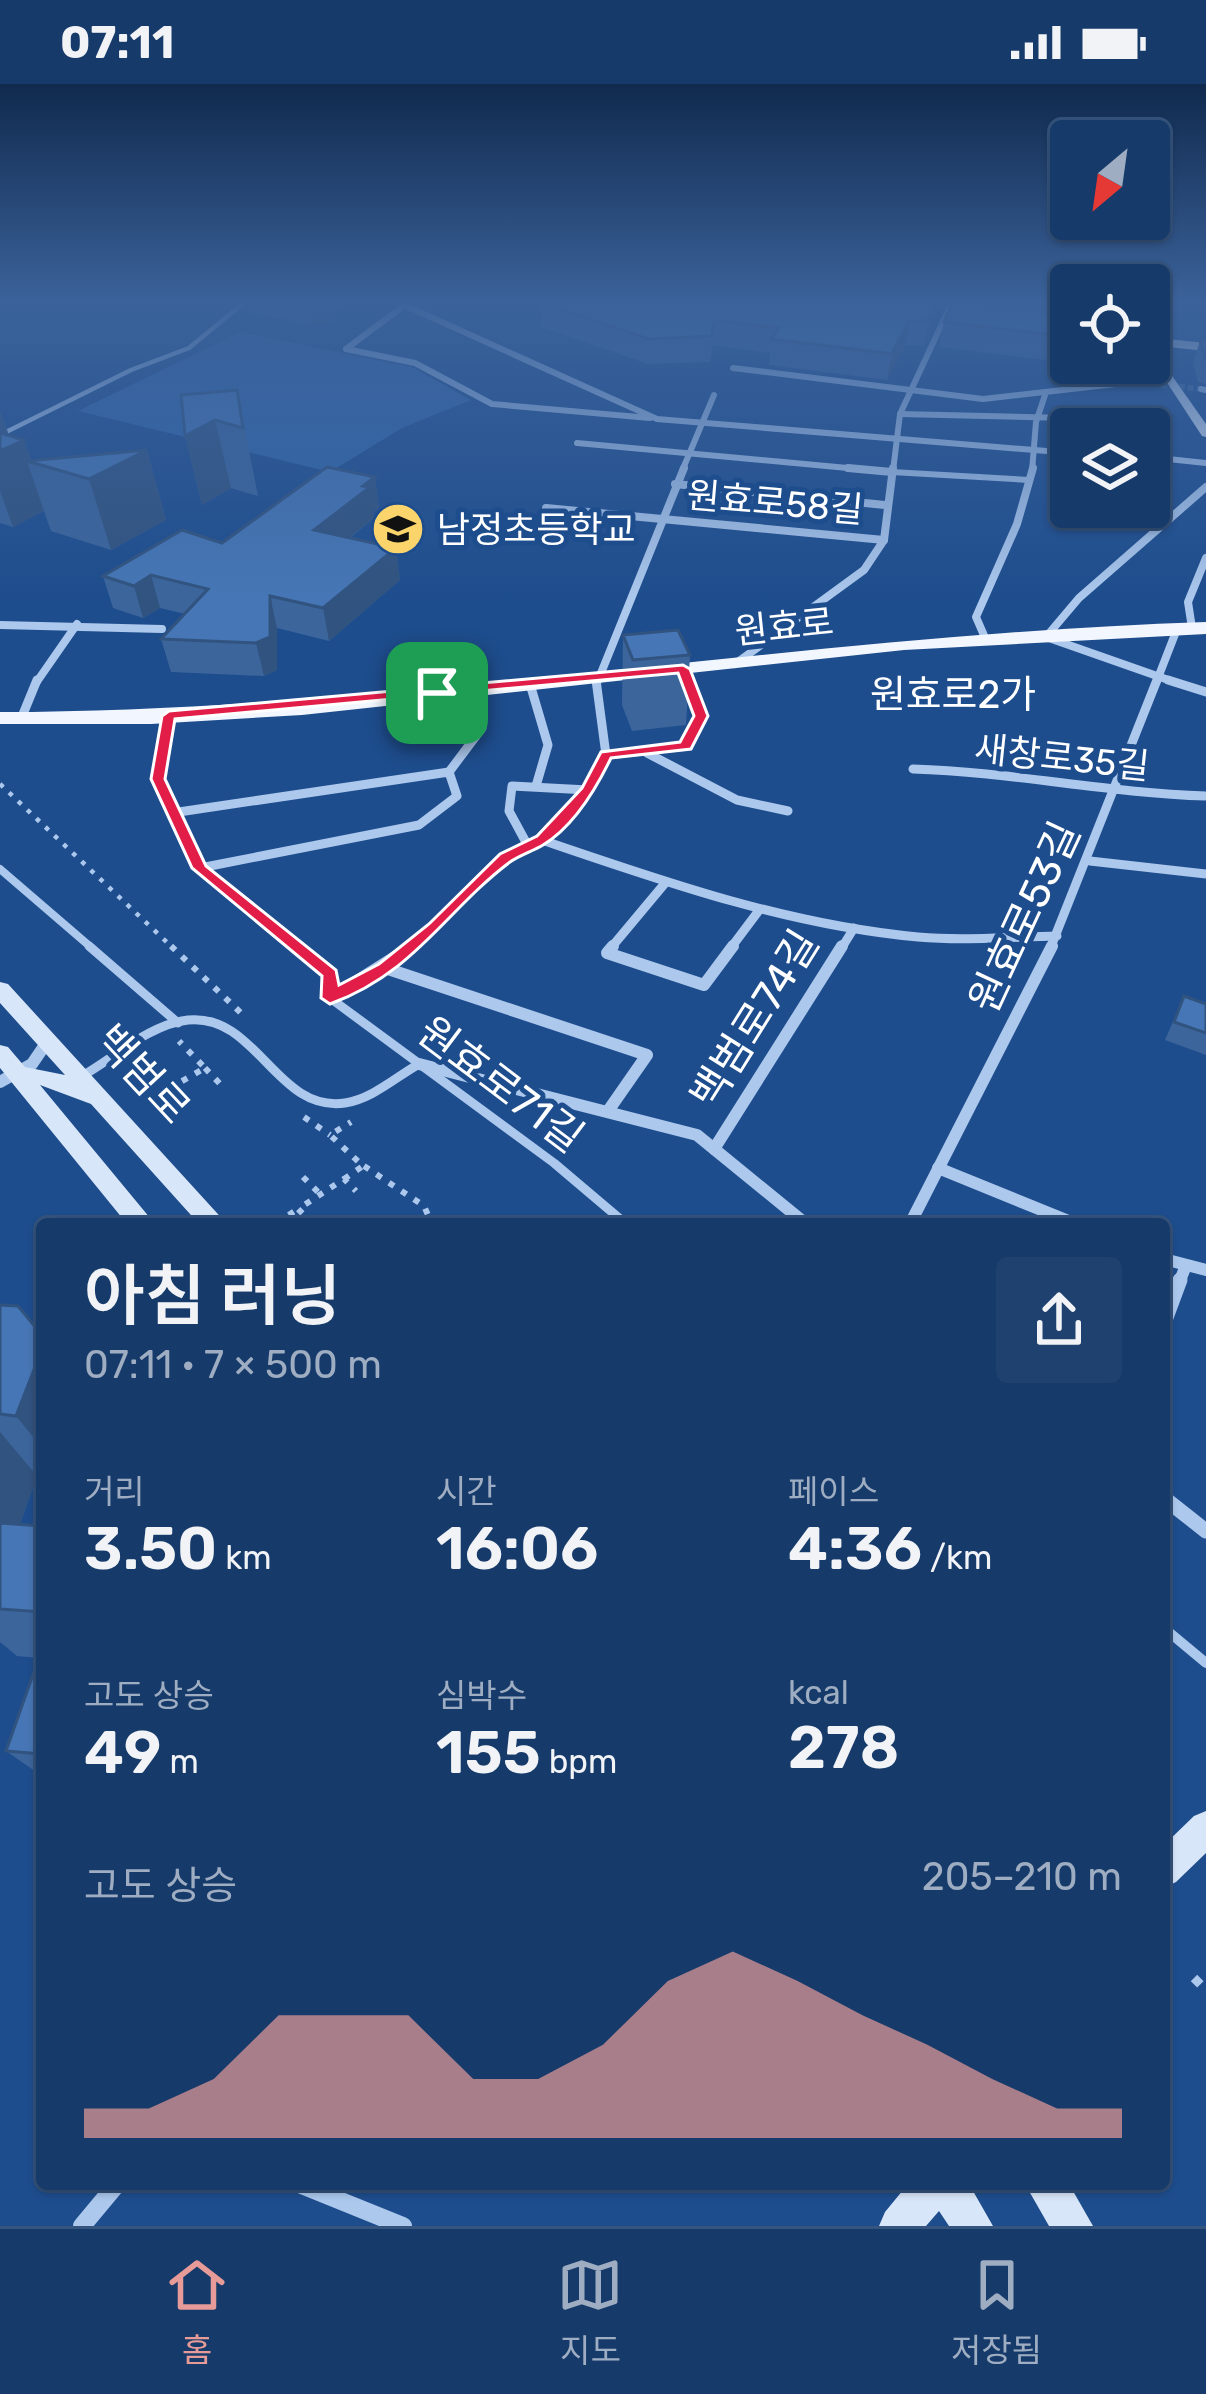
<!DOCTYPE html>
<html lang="ko">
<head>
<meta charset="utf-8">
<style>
  :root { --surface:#163a6a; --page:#1f4170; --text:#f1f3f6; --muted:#9eadc1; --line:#35547e; --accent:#e69b98 }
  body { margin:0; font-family:Rubik,"Noto Sans KR",sans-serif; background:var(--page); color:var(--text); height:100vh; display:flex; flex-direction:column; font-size:45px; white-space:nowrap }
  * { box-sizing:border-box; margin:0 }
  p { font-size:39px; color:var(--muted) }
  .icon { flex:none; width:66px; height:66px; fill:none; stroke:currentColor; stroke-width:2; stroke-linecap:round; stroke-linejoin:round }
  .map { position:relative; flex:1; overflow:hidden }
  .details { position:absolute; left:36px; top:1134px; width:1134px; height:972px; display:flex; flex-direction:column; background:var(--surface); border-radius:12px; box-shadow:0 3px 9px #0004,0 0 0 3px var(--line) }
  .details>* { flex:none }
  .needle { width:78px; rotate:209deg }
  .tools { position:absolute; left:1050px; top:36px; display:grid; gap:24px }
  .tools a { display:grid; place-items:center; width:120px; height:120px; border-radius:12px; background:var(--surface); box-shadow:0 3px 9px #0004,0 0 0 3px var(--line); font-size:60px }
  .pin { position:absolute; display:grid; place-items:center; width:102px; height:102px; color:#fff; margin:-51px; border-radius:24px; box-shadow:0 6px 18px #0006 }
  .round { display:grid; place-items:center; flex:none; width:126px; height:126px; border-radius:12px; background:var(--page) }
  .headline { display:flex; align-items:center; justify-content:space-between; height:204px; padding:0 48px }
  h1 { font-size:66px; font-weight:600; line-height:90px }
  .figures { display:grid; grid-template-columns:repeat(3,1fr); gap:18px; height:204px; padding:12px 48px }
  .figures div { display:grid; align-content:center }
  .figures b { font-size:60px; font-weight:600 }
  .figures small { font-size:33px; font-weight:400 }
  .figures p { font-size:33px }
  .chart { height:336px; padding:24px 48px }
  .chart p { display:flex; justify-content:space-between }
  .chart svg { width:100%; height:216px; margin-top:12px; fill:var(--accent); opacity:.7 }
  .status { display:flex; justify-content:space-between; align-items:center; height:84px; padding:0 60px; background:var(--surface); direction:ltr }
  .status svg { height:33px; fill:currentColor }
  .tab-bar { display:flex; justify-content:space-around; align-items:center; height:168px; border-top:3px solid var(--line); background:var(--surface); font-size:33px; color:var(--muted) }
  .tab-bar a { display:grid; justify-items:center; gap:6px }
  .tab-bar .active { color:var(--accent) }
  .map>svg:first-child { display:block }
</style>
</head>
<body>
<div class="status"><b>07:11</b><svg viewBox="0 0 49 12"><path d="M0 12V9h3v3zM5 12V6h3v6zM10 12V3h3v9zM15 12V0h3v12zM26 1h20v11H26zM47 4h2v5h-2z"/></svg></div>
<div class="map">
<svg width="1206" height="2142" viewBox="0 0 1206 2142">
  <rect width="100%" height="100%" fill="#1e4d8d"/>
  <polygon fill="#3166ab" points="240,248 412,283 471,316 402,344 330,388 78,327"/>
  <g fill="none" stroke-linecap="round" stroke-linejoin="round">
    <polyline stroke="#40689e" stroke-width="6" stroke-dasharray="6 3" stroke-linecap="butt" points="1134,298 1201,305"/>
    <polyline stroke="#acc8ed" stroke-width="4.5" stroke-dasharray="4.5 8" stroke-linecap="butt" points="0,700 174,865"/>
    <g stroke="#acc8ed" stroke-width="6" stroke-dasharray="6 9" stroke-linecap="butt">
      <polyline points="171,862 241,929"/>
      <polyline points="205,984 221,1001"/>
      <polyline points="156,1012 205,984 179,957"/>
      <polyline points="304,1033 330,1051"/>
      <polyline points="364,1082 424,1122 432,1140"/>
      <polyline points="303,1093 320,1110"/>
      <polyline points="344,1095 363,1082 330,1051 351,1038"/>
      <polyline points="276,1139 298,1125"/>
      <polyline points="313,1140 298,1125 344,1095 356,1107"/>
    </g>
    <polyline stroke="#acc8ed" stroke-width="9" stroke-dasharray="9 14" stroke-linecap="butt" points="1194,1894 1206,1906"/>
    <polyline stroke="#acc8ed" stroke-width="4.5" points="0,351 131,286 189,264 247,216"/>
    <polyline stroke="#acc8ed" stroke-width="6" points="892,388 1029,396"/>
    <g stroke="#acc8ed" stroke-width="8">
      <polyline points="169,631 158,695 200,784 300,865"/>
      <polyline points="0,785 93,865"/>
    </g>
    <g stroke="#acc8ed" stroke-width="9">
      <polyline points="89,862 178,939"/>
      <polyline points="296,862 330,890 330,914 554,1079 626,1140"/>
      <path d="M82 992C114 974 150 940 188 936 257 929 276 1029 345 1019 372 1015 396 993 419 980"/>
    </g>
    <polyline stroke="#acc8ed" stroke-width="10" points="1164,1544 1206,1579"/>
    <g stroke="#acc8ed" stroke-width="6">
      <polyline points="393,216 657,335 1071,369"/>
      <polyline points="346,265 415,279 492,320 650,334"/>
      <polyline points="346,265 410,217"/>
      <polyline points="733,284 983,315 1134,298"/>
      <polyline points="1201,305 1206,306"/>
      <polyline points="900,330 1149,336"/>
      <polyline points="577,359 880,387"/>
      <polyline points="1149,373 1206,379"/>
      <polyline points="682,387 714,311"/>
      <polyline points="893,387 900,330 953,216"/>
      <polyline points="1032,387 1036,338 1045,311"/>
    </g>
    <g stroke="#acc8ed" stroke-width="8">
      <polyline points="848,384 892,388"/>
      <polyline points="675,400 885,421"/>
      <polyline points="546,424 884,456"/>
      <polyline points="0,541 162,545"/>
      <polyline points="1192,544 1188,518 1206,474"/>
      <polyline points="986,556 976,533 1017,440 1033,384"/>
      <polyline points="735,580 864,486 884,456 893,384"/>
      <polyline points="683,585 688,599"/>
      <polyline points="36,599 77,540"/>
      <polyline points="597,599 684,384"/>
      <polyline points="1156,599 1177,545"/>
      <polyline points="1177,599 1046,553 1079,514 1206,403"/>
    </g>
    <g stroke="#acc8ed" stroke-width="9">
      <polyline points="1168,596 1206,608"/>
      <polyline points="530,600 548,661 536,702"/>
      <polyline points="21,635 37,596"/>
      <polyline points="647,669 737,716 788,727"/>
      <polyline points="606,671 686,662 701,632 687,596"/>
      <path d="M913 685C1012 688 1107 709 1206 712"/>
      <polyline points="449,688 482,644 472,606"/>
      <polyline points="172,729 449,688 457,712 419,741 200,784"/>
      <path d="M542 756C665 798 788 841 918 853 964 857 1011 853 1057 852"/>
      <polyline points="528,762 509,727 512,702 588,706"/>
      <polyline points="1090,777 1206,790"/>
      <polyline points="409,865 505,774 542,756 597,692 606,671 596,596"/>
      <polyline points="610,865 666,798"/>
      <polyline points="730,865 760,825"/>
      <polyline points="841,865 854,844"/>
      <polyline points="1050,865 1157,596"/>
    </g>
    <g stroke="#acc8ed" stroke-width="12">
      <polyline points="613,862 607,869 704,901 733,862"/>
      <polyline points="385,884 647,971 608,1027"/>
      <polyline points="330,914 412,862"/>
      <polyline points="419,980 697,1051 806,1140"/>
      <polyline points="0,998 32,980 47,958"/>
      <polyline points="714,1065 842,862"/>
      <polyline points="938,1084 1076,1140"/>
      <polyline points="910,1140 1052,862"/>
      <polyline points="1164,1175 1206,1186"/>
      <polyline points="1179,1199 1185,1184"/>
    </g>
    <g stroke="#acc8ed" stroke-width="15">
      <polyline points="1164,1239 1180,1196"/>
      <polyline points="1164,1414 1206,1447"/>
    </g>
    <g stroke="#acc8ed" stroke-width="18">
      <polyline points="299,2100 403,2142"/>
      <polyline points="82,2142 117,2100"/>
    </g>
    <g fill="#d8e6f9" fill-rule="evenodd">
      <polygon points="1149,259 1206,340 1206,353 1202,352 1149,271"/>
      <polygon points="0,898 8,900 227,1140 199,1140 91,1020 40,1001 155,1140 127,1140 0,984 0,961 8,963 25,983 65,991 0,919"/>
      <polygon points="1206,1727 1206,1769 1176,1798 1164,1804 1164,1761 1194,1732"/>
      <polygon points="908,2100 969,2100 993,2142 949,2142 939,2127 926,2142 879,2142 885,2128"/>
      <polygon points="1025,2100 1069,2100 1093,2142 1049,2142"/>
    </g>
    <g fill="#f2f7ff" fill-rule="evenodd">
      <polygon points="1149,253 1206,259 1206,267 1149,261"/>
      <path d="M1206 538V550L904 566 302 631 151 640H0V628C406 627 801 551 1206 538Z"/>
    </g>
  </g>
  <g fill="#3c659c">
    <polygon points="243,216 353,216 353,219 333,228 335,239 312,242 245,226"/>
    <polygon points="524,216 948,216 941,224 937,224 934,239 924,261 905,262 887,296 769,281 770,269 713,261 710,278 648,280 541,243 541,218"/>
    <polygon points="954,216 1071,216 1071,279 939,263 944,238"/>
    <polygon points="1206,256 1206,300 1198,298 1193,279 1200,257"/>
    <polygon points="237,306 258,412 231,404 202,421 185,352"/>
    <polygon points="0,327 9,351 24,356 31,376 147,366 166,436 111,466 51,447 44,427 13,443 0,439"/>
    <polygon points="375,393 379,424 373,428 374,434 350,454 396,464 400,496 329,557 277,544 277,586 264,592 171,588 161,555 185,530 160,524 143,534 113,524 103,492 222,459"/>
    <polygon points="623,551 690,571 686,641 632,647 622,621"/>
    <polygon points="1184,912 1206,920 1206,971 1165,956"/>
    <polygon points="0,1221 42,1251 42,1393 37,1392 20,1440 42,1442 42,1692 6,1667 39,1574 17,1572 0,1558"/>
  </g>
  <g fill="#31537f">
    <polygon points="308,216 353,216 353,219 333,228 335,239 312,242"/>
    <polygon points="938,216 934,239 924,261 928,236"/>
    <polygon points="909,237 905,262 887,296 892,270"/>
    <polygon points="0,327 12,361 24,356 32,378 27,377 44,427 13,443 0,407"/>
    <polygon points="215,336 231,404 202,421 185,352"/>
    <polygon points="147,366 166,436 111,466 89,395"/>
    <polygon points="375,393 379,424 373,428 374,434 320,477 314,446"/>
    <polygon points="396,464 400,496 329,557 323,524"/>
    <polygon points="151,491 160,524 143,534 134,502"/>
    <polygon points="270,512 277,544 277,586 264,592 256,559"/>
    <polygon points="42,1265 42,1364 16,1332"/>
    <polygon points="0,1348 37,1392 13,1460 0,1447"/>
  </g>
  <g fill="#4676b5" stroke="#31537f" stroke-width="3">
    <polygon points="542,216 938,216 928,236 909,237 892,270 771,255 779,244 714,236 712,252 649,255 541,219"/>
    <polygon points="954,216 1071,231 1071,253 944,238"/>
    <polygon points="1206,256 1206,276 1200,257"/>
    <polygon points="237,306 243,344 215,336 185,352 181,311"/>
    <polygon points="0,349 24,356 0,367"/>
    <polygon points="147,366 89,395 27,377"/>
    <polygon points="327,383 375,393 363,402 370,403 314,446 396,464 323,524 270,512 270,553 256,559 161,555 208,505 151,491 134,502 103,492 182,446 222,459"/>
    <polygon points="678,546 690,571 633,576 623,551"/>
    <polygon points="1184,912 1206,920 1206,949 1174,938"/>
    <polygon points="0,1221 18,1222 42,1251 42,1265 16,1332 0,1330"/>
    <polygon points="0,1439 42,1442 42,1528 0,1525"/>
    <polygon points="42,1565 42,1670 6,1667"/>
  </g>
  <linearGradient id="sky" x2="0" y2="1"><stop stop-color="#102a4e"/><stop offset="0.42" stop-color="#3b629a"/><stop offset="1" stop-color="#3b629a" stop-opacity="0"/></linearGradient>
  <rect width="1206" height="516" fill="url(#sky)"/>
  <path fill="#e11d48" stroke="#fff" stroke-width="3" fill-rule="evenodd" d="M683 581 690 585 708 632 691 665 611 674C596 705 573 743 543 761 533 767 520 771 510 778 446 826 415 889 330 920L321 914 322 892 192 784 151 695 162 632 169 627ZM678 589 694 632 680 658 601 668 582 704 537 752 500 770 429 840 379 880 339 901 336 886 206 782 165 695 175 635Z"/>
  <defs>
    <g id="school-disc" transform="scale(2.7)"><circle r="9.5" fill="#fbd46b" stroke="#1e4d8d"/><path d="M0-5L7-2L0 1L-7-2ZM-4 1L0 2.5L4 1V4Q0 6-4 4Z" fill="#111"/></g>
  </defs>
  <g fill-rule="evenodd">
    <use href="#school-disc" x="398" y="445"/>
  </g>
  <g text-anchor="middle" stroke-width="10" stroke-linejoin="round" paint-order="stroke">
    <g font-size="36" fill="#fff" stroke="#1e4d8d">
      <text transform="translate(775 418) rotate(5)" y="13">원효로58길</text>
      <text transform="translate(784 542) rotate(-6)" y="13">원효로</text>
      <text transform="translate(1062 673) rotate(6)" y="13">새창로35길</text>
    </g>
    <g font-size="36" fill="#fff" stroke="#1e4d8d" text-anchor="start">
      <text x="437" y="458">남정초등학교</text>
    </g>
    <g font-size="39" fill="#fff" stroke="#1e4d8d">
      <text x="953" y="624">원효로2가</text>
    </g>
    <g font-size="42" fill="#fff" stroke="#1e4d8d">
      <text transform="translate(1024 833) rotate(-65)" y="15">원효로53길</text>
      <text transform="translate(754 935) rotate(-58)" y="15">백범로74길</text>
      <text transform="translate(143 990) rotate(47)" y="15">백범로</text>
      <text transform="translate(501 1000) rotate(37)" y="15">원효로71길</text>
    </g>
  </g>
</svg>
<div class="tools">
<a><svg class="needle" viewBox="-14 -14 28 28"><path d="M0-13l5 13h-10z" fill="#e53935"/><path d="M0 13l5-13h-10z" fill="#9eadc1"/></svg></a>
<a><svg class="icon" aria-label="locate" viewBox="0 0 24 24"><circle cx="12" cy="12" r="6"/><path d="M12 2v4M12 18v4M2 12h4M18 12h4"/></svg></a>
<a><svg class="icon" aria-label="layers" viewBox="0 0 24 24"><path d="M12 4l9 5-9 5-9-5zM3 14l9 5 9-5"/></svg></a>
</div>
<div class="pin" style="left:437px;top:609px;background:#1e9e55"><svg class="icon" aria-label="arrive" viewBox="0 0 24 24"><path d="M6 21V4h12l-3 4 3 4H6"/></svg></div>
<section class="details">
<div class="headline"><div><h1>아침 러닝</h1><p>07:11 · 7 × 500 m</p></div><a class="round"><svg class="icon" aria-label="share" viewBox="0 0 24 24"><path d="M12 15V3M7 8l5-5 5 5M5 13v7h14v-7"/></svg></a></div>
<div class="figures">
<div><p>거리</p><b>3.50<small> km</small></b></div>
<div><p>시간</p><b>16:06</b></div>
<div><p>페이스</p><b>4:36<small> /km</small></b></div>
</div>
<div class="figures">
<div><p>고도 상승</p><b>49<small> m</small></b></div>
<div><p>심박수</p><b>155<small> bpm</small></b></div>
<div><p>kcal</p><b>278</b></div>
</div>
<div class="chart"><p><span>고도 상승</span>205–210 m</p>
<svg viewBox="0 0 160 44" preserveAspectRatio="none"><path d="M0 44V38L10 38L20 32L30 19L40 19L50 19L60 32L70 32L80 25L90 12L100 6L110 12L120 19L130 25L140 32L150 38L160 38V44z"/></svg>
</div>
</section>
</div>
<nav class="tab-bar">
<a class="active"><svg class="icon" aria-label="home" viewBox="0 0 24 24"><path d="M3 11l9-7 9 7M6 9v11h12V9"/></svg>홈</a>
<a><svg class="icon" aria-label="map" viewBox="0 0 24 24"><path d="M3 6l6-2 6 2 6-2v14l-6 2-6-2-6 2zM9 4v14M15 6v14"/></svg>지도</a>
<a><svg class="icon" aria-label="saved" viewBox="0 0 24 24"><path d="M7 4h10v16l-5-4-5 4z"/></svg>저장됨</a>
</nav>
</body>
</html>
